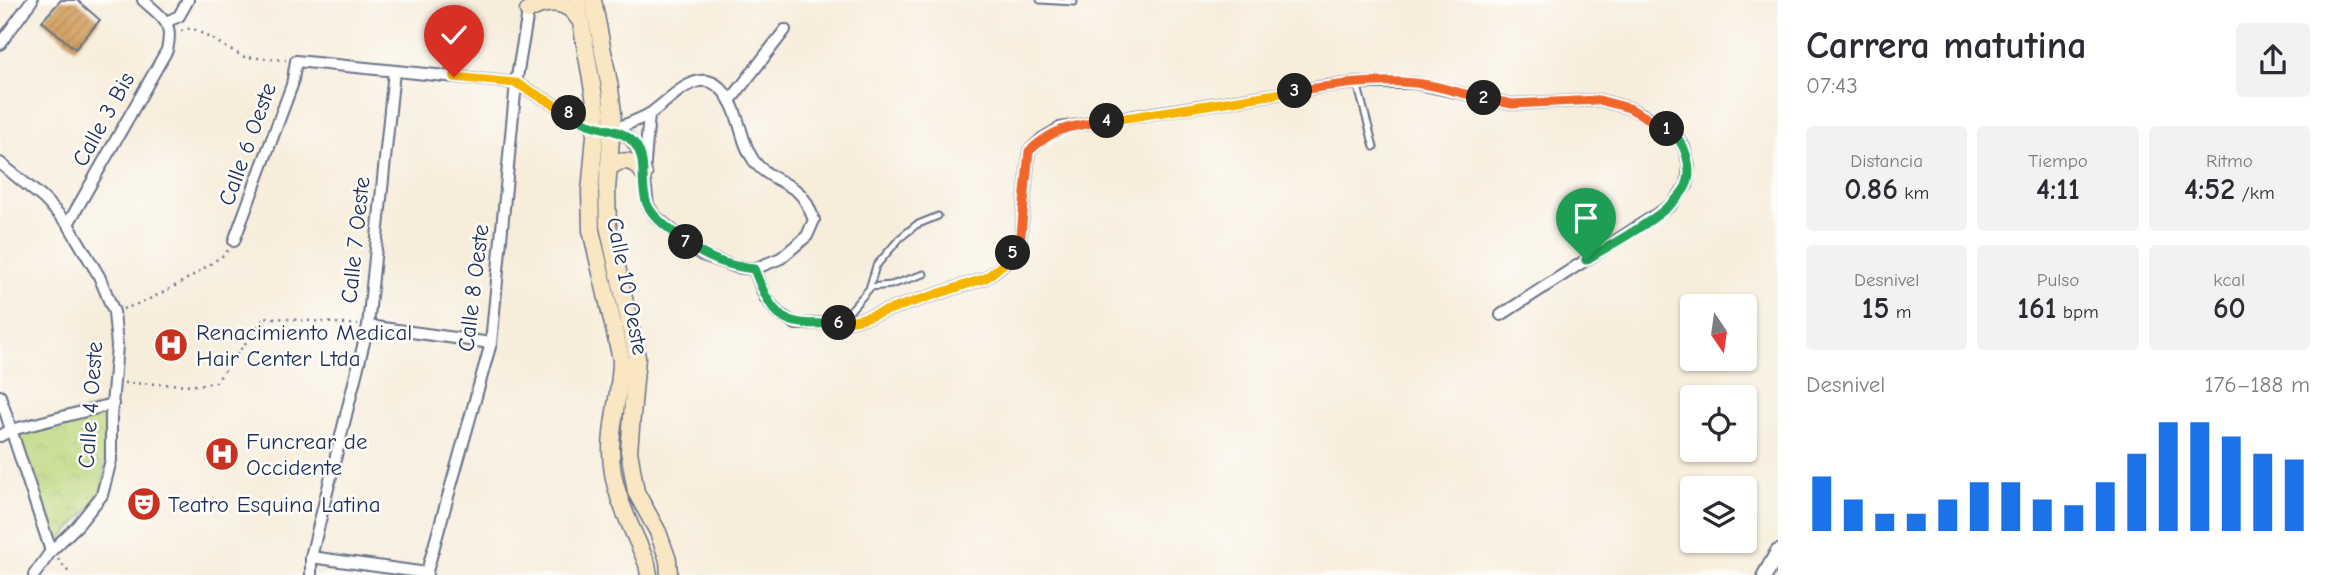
<!DOCTYPE html>
<html lang="es">
<head>
<meta charset="utf-8">
<style>
  :root { --surface:#fff; --page:#f2f2f3; --text:#2b2b33; --muted:#7c7c81; --accent:#1a73e8 }
  body { margin:0; font-family:"Comic Neue",sans-serif; background:var(--page); color:var(--text); height:100vh; display:flex; flex-direction:column; font-size:26px; white-space:nowrap }
  * { box-sizing:border-box; margin:0 }
  p { font-size:23px; color:var(--muted) }
  .icon { flex:none; width:38px; height:38px; fill:none; stroke:currentColor; stroke-width:2; stroke-linecap:round; stroke-linejoin:round }
  .map { position:relative; flex:1; overflow:hidden }
  .details { display:flex; flex-direction:column; background:var(--surface); width:560px }
  .details>* { flex:none }
  .needle { width:46px; rotate:167deg }
  .buttons { position:absolute; left:1680px; top:294px; display:grid; gap:14px }
  .buttons a { display:grid; place-items:center; width:77px; height:77px; border-radius:7px; background:var(--surface); box-shadow:0 2px 5px #0004; font-size:35px }
  .pin { position:absolute; display:grid; place-items:center; width:60px; height:60px; color:#fff; margin:-72px -30px; border-radius:50% 50% 50% 0; rotate:-45deg; box-shadow:0 0 7px #0007 }
  .pin .icon { rotate:45deg }
  .km { position:absolute; width:35px; height:35px; margin:-18px; border-radius:50%; background:#222; color:#fff; font-size:19px; line-height:35px; text-align:center }
  .round { display:grid; place-items:center; flex:none; width:74px; height:74px; border-radius:7px; background:var(--page) }
  .overview { display:flex; align-items:center; justify-content:space-between; height:119px; padding:0 28px }
  h1 { font-size:38px; font-weight:700; line-height:52px }
  .metrics { display:grid; grid-template-columns:repeat(3,1fr); gap:10px; height:119px; padding:7px 28px }
  .metrics div { display:grid; align-content:center; border-radius:7px; background:var(--page); text-align:center }
  .metrics b { font-size:30px; font-weight:700 }
  .metrics small { font-size:19px; font-weight:400 }
  .metrics p { font-size:19px }
  .chart { height:196px; padding:14px 28px }
  .chart p { display:flex; justify-content:space-between }
  .chart svg { width:100%; height:126px; margin-top:7px; stroke:var(--accent); stroke-width:6 }
  main { display:flex; flex:1; min-height:0 }
  .map>svg:first-child { display:block }
</style>
</head>
<body>
<main>
<div class="map">
<svg width="1778" height="575" viewBox="0 0 1778 575">
  <defs>
    <pattern id="park-crowns" width="20" height="18" patternUnits="userSpaceOnUse" patternTransform="scale(1.75)"><rect width="20" height="18" fill="#bbd67c"/><path d="M2 6a3 3 0 1 1 6 0M12 15a3 3 0 1 1 6 0" fill="none" stroke="#a0b86e"/></pattern>
    <pattern id="building-hatch" width="6" height="6" patternUnits="userSpaceOnUse" patternTransform="scale(1.75)"><rect width="6" height="6" fill="#d09a55"/><path d="M-1 1l2-2M0 6l6-6M5 7l2-2" fill="none" stroke="#a87e4a"/></pattern>
  </defs>
  <rect width="100%" height="100%" fill="#fdfcf7"/>
  <filter id="ink" filterUnits="userSpaceOnUse"><feTurbulence type="fractalNoise" baseFrequency=".0143" numOctaves="2"/><feDisplacementMap in="SourceGraphic" scale="14" xChannelSelector="R" yChannelSelector="G"/><feConvolveMatrix kernelMatrix="1 2 1 2 8 2 1 2 1" color-interpolation-filters="sRGB"/></filter>
  <filter id="wash" filterUnits="userSpaceOnUse"><feTurbulence type="fractalNoise" baseFrequency=".00686" numOctaves="4" result="noise"/><feDisplacementMap in="SourceGraphic" scale="28" xChannelSelector="R" yChannelSelector="G"/><feGaussianBlur stdDeviation="1.57" result="paint"/><feColorMatrix in="noise" values="0 0 0 0 0 0 0 0 0 0 0 0 0 0 0 0 0 1.4 0 .05"/><feComposite in="paint" operator="in"/></filter>
  <g filter="url(#wash)">
    <rect width="100%" height="100%" fill="#f7eddb"/>
    <polygon fill="url(#park-crowns)" stroke="#6b826d" stroke-width="2" points="113,404 102,495 51,551 11,430"/>
    <g id="blocks">
      <polygon fill="url(#building-hatch)" points="61,0 77,0 100,20 75,49 42,21"/>
    </g>
  </g>
  <g filter="url(#ink)">
    <use href="#blocks" fill-opacity="0" stroke="#68728a" stroke-width="2"/>
    <g fill="none" stroke-linecap="round" stroke-linejoin="round">
      <g stroke="#68728a" stroke-width="9">
        <g id="service">
          <polyline points="1040,0 1074,2"/>
          <polyline points="1357,83 1374,147"/>
          <polyline points="870,287 891,285 924,274"/>
          <polyline points="841,321 869,289 876,266 900,238 916,225 938,216"/>
        </g>
      </g>
      <g stroke="#68728a" stroke-width="14">
        <g id="minor">
          <polyline points="166,22 179,16 188,0"/>
          <polyline points="0,44 32,0"/>
          <polyline points="730,101 785,30"/>
          <path d="M612 130C624 125 640 120 651 113 675 96 705 57 730 101 741 120 741 143 754 161 765 176 784 181 798 192 806 199 810 210 814 220L807 236 781 258 754 269 736 267 702 255 655 216 648 205 644 174 649 114"/>
          <polyline points="0,163 43,198 68,224 99,276 114,312 117,346 111,417 111,460 102,495 77,526 51,551 34,575"/>
          <path d="M68 224 167 50C174 21 162 18 143 0"/>
          <polyline points="234,241 292,85 296,61 516,83 589,124 620,133 629,138 641,154 643,163"/>
          <polyline points="754,269 765,297 778,313 796,324 839,323 864,318 986,278 1008,261 1020,245 1029,151 1043,138 1060,128 1327,86 1357,83 1414,83 1512,104 1599,100 1629,108 1656,121 1675,134 1684,147 1689,166 1687,185 1671,205 1501,315"/>
          <polyline points="368,326 491,343"/>
          <polyline points="0,396 51,551"/>
          <polyline points="0,436 11,430 113,404"/>
          <polyline points="311,557 427,573"/>
          <polyline points="311,575 311,557 368,326 394,71"/>
          <polyline points="426,575 491,343 516,83 530,0"/>
        </g>
      </g>
      <g stroke="#68728a" stroke-width="18">
        <polyline id="tertiary" points="1765,575 1778,552"/>
      </g>
      <g stroke="#68728a" stroke-width="19">
        <g id="secondary">
          <path d="M577 0 597 113 590 192 591 230 621 359C621 390 611 420 611 451 611 493 632 526 647 564L649 575"/>
          <polyline points="593,0 610,88 613,113 607,190 608,226 637,357 629,451 636,492 658,532 668,560 669,575"/>
          <path d="M528 11C546 0 567 0 578 18"/>
          <path d="M608 169C621 157 635 159 644 174"/>
        </g>
      </g>
      <g stroke="#68728a" stroke-width="2.5" stroke-dasharray="2 5" stroke-linecap="butt">
        <polyline points="181,31 192,28 244,57 286,60"/>
        <path d="M123 309C161 297 193 276 225 254L229 249"/>
        <polyline points="124,383 198,385 216,382 265,317 358,325"/>
        <polyline points="58,559 71,575"/>
      </g>
      <use href="#service" stroke="#fff" stroke-width="5"/>
      <use href="#minor" stroke="#fff" stroke-width="10"/>
      <use href="#tertiary" stroke="#fff" stroke-width="14"/>
      <use href="#secondary" stroke="#f9e7c3" stroke-width="16"/>
    </g>
  </g>
  <g fill="none" stroke-linecap="round" stroke-linejoin="round" filter="url(#ink)">
    <g stroke="#fff" stroke-width="14">
      <path id="split-1" d="M1586 260C1613 243 1672 213 1686 186 1691 176 1689 164 1686 154 1683 144 1676 135 1667 129"/>
    </g>
    <g stroke="#fff" stroke-width="14">
      <polyline id="split-2" points="1484,98 1512,104 1599,100 1629,108 1667,129"/>
    </g>
    <g stroke="#fff" stroke-width="14">
      <path id="split-3" d="M1295 91C1334 85 1375 79 1415 83 1438 85 1460 94 1484 98"/>
    </g>
    <g stroke="#fff" stroke-width="14">
      <polyline id="split-4" points="1107,121 1295,91"/>
    </g>
    <g stroke="#fff" stroke-width="14">
      <path id="split-5" d="M1013 253 1020 245 1029 151C1057 126 1072 126 1107 121"/>
    </g>
    <g stroke="#fff" stroke-width="14">
      <polyline id="split-6" points="839,323 864,318 986,278 1007,261 1013,253"/>
    </g>
    <g stroke="#fff" stroke-width="14">
      <path id="split-7" d="M686 242C706 259 728 266 754 269 775 323 784 326 839 323"/>
    </g>
    <g stroke="#fff" stroke-width="14">
      <path id="split-8" d="M569 113C575 117 582 121 588 124 602 129 617 129 629 138 651 156 638 181 647 204 654 220 673 231 686 242"/>
    </g>
    <g stroke="#fff" stroke-width="14">
      <polyline id="split-9" points="454,77 516,83 569,113"/>
    </g>
    <use href="#split-1" stroke="#22a559" stroke-width="9"/>
    <use href="#split-2" stroke="#f0652b" stroke-width="9"/>
    <use href="#split-3" stroke="#f0652b" stroke-width="9"/>
    <use href="#split-4" stroke="#f5b400" stroke-width="9"/>
    <use href="#split-5" stroke="#f0652b" stroke-width="9"/>
    <use href="#split-6" stroke="#f5b400" stroke-width="9"/>
    <use href="#split-7" stroke="#22a559" stroke-width="9"/>
    <use href="#split-8" stroke="#22a559" stroke-width="9"/>
    <use href="#split-9" stroke="#f5b400" stroke-width="9"/>
  </g>
  <defs>
    <g id="hospital-disc" transform="scale(1.75)"><circle r="9.5" fill="#c8321e" stroke="#fdfcf7"/><path d="M-5-5h3v3.5h4V-5h3V5h-3V1.5h-4V5h-3Z" fill="#fff"/></g>
    <g id="theatre-disc" transform="scale(1.75)"><circle r="9.5" fill="#c8321e" stroke="#fdfcf7"/><path d="M-5-5.5Q0-4 5-5.5V0Q5 5 0 6Q-5 5-5 0ZM-3.3-2.5H-1v1.5H-3.3ZM1-2.5H3.3v1.5H1ZM-2.8 1Q0 5.5 2.8 1Z" fill="#fff"/></g>
  </defs>
  <g fill-rule="evenodd">
    <use href="#hospital-disc" x="171" y="345"/>
    <use href="#hospital-disc" x="222" y="454"/>
    <use href="#theatre-disc" x="144" y="504"/>
  </g>
  <g text-anchor="middle" stroke-width="5" stroke-linejoin="round" paint-order="stroke">
    <g font-size="23" fill="#1b2f5e" stroke="#fdfcf7">
      <text transform="translate(103 119) rotate(-61)" y="8">Calle 3 Bis</text>
      <text transform="translate(247 144) rotate(-70)" y="8">Calle 6 Oeste</text>
      <text transform="translate(355 240) rotate(-84)" y="8">Calle 7 Oeste</text>
      <text transform="translate(628 286) rotate(79)" y="8">Calle 10 Oeste</text>
      <text transform="translate(473 288) rotate(-83)" y="8">Calle 8 Oeste</text>
      <text transform="translate(90 405) rotate(-86)" y="8">Calle 4 Oeste</text>
    </g>
    <g font-size="23" fill="#1b2f5e" stroke="#fdfcf7" text-anchor="start">
      <text x="196" y="340">Renacimiento Medical<tspan x="196" dy="26">Hair Center Ltda</tspan></text>
      <text x="246" y="449">Funcrear de<tspan x="246" dy="26">Occidente</tspan></text>
      <text x="168" y="512">Teatro Esquina Latina</text>
    </g>
  </g>
</svg>
<div class="buttons">
<a><svg class="needle" viewBox="-14 -14 28 28"><path d="M0-13l5 13h-10z" fill="#e53935"/><path d="M0 13l5-13h-10z" fill="#7c7c81"/></svg></a>
<a><svg class="icon" aria-label="locate" viewBox="0 0 24 24"><circle cx="12" cy="12" r="6"/><path d="M12 2v4M12 18v4M2 12h4M18 12h4"/></svg></a>
<a><svg class="icon" aria-label="layers" viewBox="0 0 24 24"><path d="M12 4l9 5-9 5-9-5zM3 14l9 5 9-5"/></svg></a>
</div>
<div class="pin" style="left:1586px;top:260px;background:#1e9e55"><svg class="icon" aria-label="arrive" viewBox="0 0 24 24"><path d="M6 21V4h12l-3 4 3 4H6"/></svg></div>
<div class="pin" style="left:454px;top:77px;background:#d93025"><svg class="icon" aria-label="check" viewBox="0 0 24 24"><path d="M5 12l5 5 9-10"/></svg></div>
<b class="km" style="left:1667px;top:129px">1</b>
<b class="km" style="left:1484px;top:98px">2</b>
<b class="km" style="left:1295px;top:91px">3</b>
<b class="km" style="left:1107px;top:121px">4</b>
<b class="km" style="left:1013px;top:253px">5</b>
<b class="km" style="left:839px;top:323px">6</b>
<b class="km" style="left:686px;top:242px">7</b>
<b class="km" style="left:569px;top:113px">8</b>
</div>
<section class="details">
<div class="overview"><div><h1>Carrera matutina</h1><p>07:43</p></div><a class="round"><svg class="icon" aria-label="share" viewBox="0 0 24 24"><path d="M12 15V3M7 8l5-5 5 5M5 13v7h14v-7"/></svg></a></div>
<div class="metrics">
<div><p>Distancia</p><b>0.86<small> km</small></b></div>
<div><p>Tiempo</p><b>4:11</b></div>
<div><p>Ritmo</p><b>4:52<small> /km</small></b></div>
</div>
<div class="metrics">
<div><p>Desnivel</p><b>15<small> m</small></b></div>
<div><p>Pulso</p><b>161<small> bpm</small></b></div>
<div><p>kcal</p><b>60</b></div>
</div>
<div class="chart"><p><span>Desnivel</span>176–188 m</p>
<svg viewBox="0 0 160 44" preserveAspectRatio="none"><path d="M5 44V25M15 44V33M25 44V38M35 44V38M45 44V33M55 44V27M65 44V27M75 44V33M85 44V35M95 44V27M105 44V17M115 44V6M125 44V6M135 44V11M145 44V17M155 44V19"/></svg>
</div>
</section>
</main>
</body>
</html>
